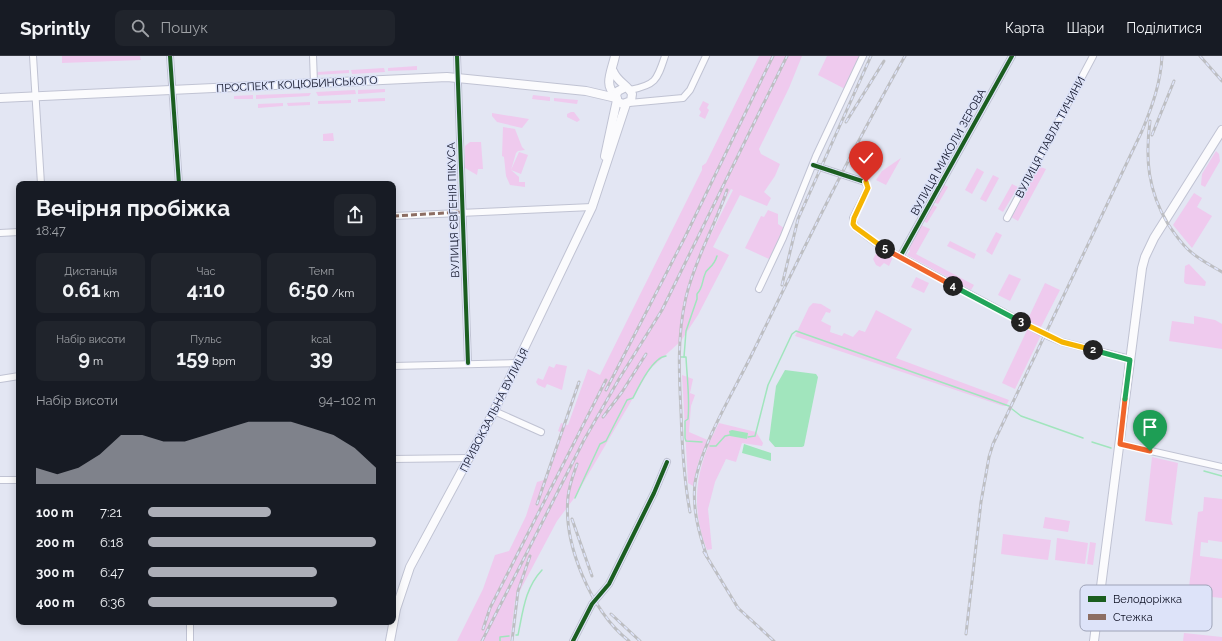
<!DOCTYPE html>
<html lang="uk">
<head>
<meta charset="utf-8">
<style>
  :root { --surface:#171b24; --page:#20242c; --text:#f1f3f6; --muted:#9ea1a6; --line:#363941; --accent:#acaeb7 }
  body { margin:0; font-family:Raleway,sans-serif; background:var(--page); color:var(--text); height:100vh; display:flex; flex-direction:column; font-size:15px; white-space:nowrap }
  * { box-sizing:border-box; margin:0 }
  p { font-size:13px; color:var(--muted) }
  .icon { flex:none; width:22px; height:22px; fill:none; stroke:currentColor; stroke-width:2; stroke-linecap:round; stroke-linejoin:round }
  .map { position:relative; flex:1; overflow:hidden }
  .details { position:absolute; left:16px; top:125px; width:380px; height:444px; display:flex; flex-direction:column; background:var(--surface); border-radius:8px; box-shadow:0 2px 10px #0003 }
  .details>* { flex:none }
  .pin { position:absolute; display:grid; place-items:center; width:34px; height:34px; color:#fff; margin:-41px -17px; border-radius:50% 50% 50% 0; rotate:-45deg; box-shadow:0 0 4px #0007 }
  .pin .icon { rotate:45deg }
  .km { position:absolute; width:20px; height:20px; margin:-10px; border-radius:50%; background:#222; color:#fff; font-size:11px; line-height:20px; text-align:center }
  .round { display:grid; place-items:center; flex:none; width:42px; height:42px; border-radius:8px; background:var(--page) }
  .summary { display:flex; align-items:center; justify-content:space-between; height:68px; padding:0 20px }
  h1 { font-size:22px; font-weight:700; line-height:30px }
  .metrics { display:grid; grid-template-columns:repeat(3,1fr); gap:6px; height:68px; padding:4px 20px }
  .metrics div { display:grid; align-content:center; border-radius:8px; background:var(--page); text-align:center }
  .metrics b { font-size:20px; font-weight:700 }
  .metrics small { font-size:11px; font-weight:400 }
  .metrics p { font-size:11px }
  .chart { height:112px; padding:8px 20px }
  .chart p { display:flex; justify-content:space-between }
  .chart svg { width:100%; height:72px; margin-top:4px; fill:var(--accent); opacity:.7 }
  ul { padding:0 20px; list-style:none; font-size:13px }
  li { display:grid; grid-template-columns:64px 48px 1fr; align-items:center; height:30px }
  li i { height:10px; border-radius:5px; background:var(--accent) }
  header { display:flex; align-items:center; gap:24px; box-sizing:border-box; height:56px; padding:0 20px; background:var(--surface); border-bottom:1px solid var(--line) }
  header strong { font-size:19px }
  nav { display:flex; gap:22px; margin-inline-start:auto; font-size:14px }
  .search { width:280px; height:36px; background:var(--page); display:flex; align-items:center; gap:10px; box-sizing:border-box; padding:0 14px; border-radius:8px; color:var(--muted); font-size:15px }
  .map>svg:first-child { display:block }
</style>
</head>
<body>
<header>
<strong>Sprintly</strong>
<div class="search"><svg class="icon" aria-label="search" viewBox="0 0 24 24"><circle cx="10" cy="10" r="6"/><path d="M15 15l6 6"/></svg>Пошук</div>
<nav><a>Карта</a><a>Шари</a><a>Поділитися</a></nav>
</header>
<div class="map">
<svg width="1222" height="585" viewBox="0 0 1222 585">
  <rect width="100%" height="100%" fill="#e3e6f3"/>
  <g fill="#efcaee" fill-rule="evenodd">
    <polygon points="62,0 140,0 141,4 62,7"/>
    <path d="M759 0H802L789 32 759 93 761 98 780 108 775 120 764 136 771 142 767 150 740 139 713 191 729 199 698 259 681 285 650 313 575 441 557 465 515 544 510 585H457L483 533 495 499 509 495 526 460 537 426 544 424 562 377 558 375 561 367 568 369 588 313 600 319 702 114V110L706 107ZM731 133 733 134 705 190 703 189Z"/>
    <polygon points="827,0 863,0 847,34 818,19"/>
    <polygon points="417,10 417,14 388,15 388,12"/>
    <polygon points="384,12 385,16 352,18 351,14"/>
    <polygon points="349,14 349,17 315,19 318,16"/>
    <polygon points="385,33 385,36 358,38 358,34"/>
    <polygon points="355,34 356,38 318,40 316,36"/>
    <polygon points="311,37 309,40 256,43 256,39"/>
    <polygon points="253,39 253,43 234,43 234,40"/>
    <polygon points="533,39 550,41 550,45 532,43"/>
    <polygon points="385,42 385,45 358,46 358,43"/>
    <polygon points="554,42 578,44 577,48 554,45"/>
    <polygon points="351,44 351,47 318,48 318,45"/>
    <polygon points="703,45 709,48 707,52 709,54 705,63 699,60 701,56 699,53"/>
    <polygon points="310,46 310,49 288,50 287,47"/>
    <polygon points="283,47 283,50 258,52 258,48"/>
    <polygon points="571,56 574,56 580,64 577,66 567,61 567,58"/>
    <polygon points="492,57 529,63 522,72 497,66 492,60"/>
    <polygon points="503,71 515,73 522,91 525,94 518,95 516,97 511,114 519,96 528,99 521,118 511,114 519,121 519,126 525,126 525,131 510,129 506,120 504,101 502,100"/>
    <polygon points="333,77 334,85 323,85 323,78"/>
    <polygon points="470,86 481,86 483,113 478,113 477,119 465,112 465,90"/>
    <polygon points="1216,95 1219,98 1220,105 1205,131 1201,129 1202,118"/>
    <polygon points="901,102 886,129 876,124 882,115"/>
    <polygon points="1038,110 1046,113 1018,165 1011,161"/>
    <polygon points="977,112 984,116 972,138 965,134"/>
    <polygon points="993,119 999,122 986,146 980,143"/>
    <polygon points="943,128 948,131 938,148 933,146"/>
    <polygon points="1012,128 1018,131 1003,156 998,153"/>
    <polygon points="1194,137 1202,142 1197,151 1212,160 1192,192 1173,169"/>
    <polygon points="932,148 937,151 927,167 923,165"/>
    <polygon points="768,154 778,158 778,168 784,172 769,203 745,192 761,160 764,161"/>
    <polygon points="921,169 930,173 916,198 974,229 971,234 907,199 910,195 908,193"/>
    <polygon points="996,176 1002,179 992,199 986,195"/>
    <polygon points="950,185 976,198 974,203 947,190"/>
    <polygon points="877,196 884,196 893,201 889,210 884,207 880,211 876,209 873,203"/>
    <polygon points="1189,208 1206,226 1205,230 1186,228 1184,226 1185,210"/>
    <polygon points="1009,218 1021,223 1010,245 998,239"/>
    <polygon points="916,221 929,227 924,237 911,231"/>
    <polygon points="1045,227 1060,234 1041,271 1027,265"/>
    <polygon points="813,247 821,248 831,254 830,257 826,256 821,265 831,270 830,276 842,280 844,277 853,281 859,274 865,276 876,254 912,273 896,302 1009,344 1006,350 1003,350 795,280 809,251"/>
    <polygon points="1194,260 1215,264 1222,268 1222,293 1169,285 1172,265 1194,268"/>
    <polygon points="1028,272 1041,279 1015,333 1002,327"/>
    <polygon points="556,308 567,310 562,334 547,328 545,332 538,329 536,326 538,322 543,324 549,310 554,312"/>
    <path d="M682 319 693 323 690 337 695 339 691 350 689 376 710 385 719 367 756 376 763 387 762 390 742 387 736 406 726 403 715 426 708 453 712 493 707 494C693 459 694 425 708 391L706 389 698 407 693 430 688 427Z"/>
    <polygon points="1152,401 1178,407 1171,464 1173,469 1145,465"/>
    <polygon points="1204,441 1222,443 1222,486 1208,484 1208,487 1201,486 1200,500 1222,503 1222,542 1202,540 1200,558 1186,556 1198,456 1203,455"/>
    <polygon points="1045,461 1070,465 1068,476 1043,472"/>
    <polygon points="1003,478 1051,484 1048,504 1001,498"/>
    <polygon points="1057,482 1088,487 1085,508 1055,504"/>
    <polygon points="1090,486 1096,487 1093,509 1087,508"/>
    <polygon points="1184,577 1222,581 1222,585 1183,585"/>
  </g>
  <g fill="#a1e5bd">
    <polygon points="785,314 816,318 818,321 804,390 802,391 775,391 769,384 776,330"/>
    <polygon points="732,374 748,377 747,383 730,380 729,375"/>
    <polygon points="744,388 771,397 771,405 742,397"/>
  </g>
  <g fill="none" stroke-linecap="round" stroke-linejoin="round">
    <g stroke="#a1e5bd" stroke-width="1.5">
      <path d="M680 301H686C687 322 690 343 688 363L685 365V382L686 385 702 386"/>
      <path d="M684 301 686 275 697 243V238C703 232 702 225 705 218 707 211 713 213 717 200"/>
      <polyline points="1012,353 1021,360 1083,382"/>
      <polyline points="748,381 755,380 768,329 792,278 796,275 1009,350"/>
      <polyline points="1092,386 1111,392"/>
      <polyline points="710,390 716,390 725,380 730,379"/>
      <polyline points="1204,415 1222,420"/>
      <path d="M575 442 600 388 606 385 627 344 633 342C639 330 653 301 666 300"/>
      <path d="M516 579H518C523 555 525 532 542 514"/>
      <polyline points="500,585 500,581 509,580"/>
    </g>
    <g stroke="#c0c3d3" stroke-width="8">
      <g id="minor">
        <polyline points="33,0 41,128"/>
        <polyline points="170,0 179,128"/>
        <polyline points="313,0 314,27"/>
        <polyline points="457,0 468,307"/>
        <path d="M630 34C656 29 657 24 665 0"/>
        <polyline points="629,47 683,42 690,34 706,0"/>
        <polyline points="813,109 865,126 868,132 853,162 855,171 880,190 1048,280 1062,286 1130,303"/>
        <polyline points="393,160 592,151"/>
        <polyline points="1007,162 1093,0"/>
        <polyline points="0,177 19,176"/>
        <polyline points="900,201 1012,0"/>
        <polyline points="759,233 783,182 816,100 863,0"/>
        <polyline points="393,310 518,307"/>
        <polyline points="0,323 19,320"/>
        <polyline points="494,355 541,376"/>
        <polyline points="1120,388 1222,411"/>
        <polyline points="393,403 470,402"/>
        <polyline points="0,424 19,424"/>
        <polyline points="190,566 190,585"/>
        <polyline points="573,585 592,548 609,528 654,437 667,406"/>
      </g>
    </g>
    <g stroke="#c0c3d3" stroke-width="10">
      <g id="major">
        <path d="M615 0C612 15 603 30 616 39"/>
        <path d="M613 15C617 26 628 29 632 38L631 45 623 48 618 46 616 39 618 35 624 32"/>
        <polyline points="0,42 447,21 586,35 616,42"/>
        <polyline points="605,100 617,44"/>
        <polyline points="390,585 396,553 410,511 492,359 592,151 626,48"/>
        <polyline points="1094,585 1142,212 1145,201 1154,182 1222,74"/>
      </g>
    </g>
    <use href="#minor" stroke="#fbfbfd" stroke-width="6"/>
    <use href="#major" stroke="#fbfbfd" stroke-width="8"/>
    <g stroke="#bdbec2" stroke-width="3">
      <g id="rail">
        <polyline points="1200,0 1222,25"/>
        <path d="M1150 65C1145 103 1148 135 1168 168 1174 177 1182 189 1191 196 1200 204 1212 210 1222 216"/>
        <polyline points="846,66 884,5"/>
        <polyline points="1152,79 1174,25"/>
        <polyline points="782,229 798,163 871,0"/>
        <polyline points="606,334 685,181 773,0"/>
        <polyline points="603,361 622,336 646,298"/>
        <path d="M577 408C573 419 569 430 568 441 563 488 591 555 629 585"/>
        <polyline points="537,448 579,326"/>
        <path d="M690 456C684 424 682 390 681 356 679 318 677 280 686 241 695 203 715 170 727 134"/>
        <polyline points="572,463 592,520"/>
        <polyline points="704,496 738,552 774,585"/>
        <path d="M707 501C699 477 692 453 695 427 701 389 735 333 752 298 801 198 850 97 905 0"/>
        <polyline points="611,558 640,585"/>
        <polyline points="483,573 490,552 606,324"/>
        <path d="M966 578 981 446 989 401 993 388 1142 75C1152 51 1161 26 1162 0"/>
        <polyline points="482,585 584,384 619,323 662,254 787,0"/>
        <polyline points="512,585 518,535 530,500"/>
      </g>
    </g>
    <use href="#rail" stroke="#dde3f9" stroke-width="1.5" stroke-dasharray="4.5" stroke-linecap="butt"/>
    <polyline stroke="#8d6e63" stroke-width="3" stroke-dasharray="6 3" stroke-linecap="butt" points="393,160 462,156"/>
    <g stroke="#dde3f9" stroke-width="6">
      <g id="cycleway">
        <polyline points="170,0 179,128"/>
        <polyline points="457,0 468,307"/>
        <polyline points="813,109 865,126 868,132 853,162 855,171 880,190 1048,280 1062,286 1130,303"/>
        <polyline points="900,201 1012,0"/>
        <polyline points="573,585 592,548 609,528 654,437 667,406"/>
      </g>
    </g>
    <use href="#cycleway" stroke="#1b5e20" stroke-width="4"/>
  </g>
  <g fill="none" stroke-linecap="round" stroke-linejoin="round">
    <g stroke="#fff" stroke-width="8">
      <polyline id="split-1" points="1125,343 1120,388 1150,395"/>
    </g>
    <g stroke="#fff" stroke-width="8">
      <polyline id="split-2" points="1093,294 1130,304 1125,343"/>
    </g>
    <g stroke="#fff" stroke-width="8">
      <polyline id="split-3" points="1021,266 1062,286 1093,294"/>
    </g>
    <g stroke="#fff" stroke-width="8">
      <polyline id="split-4" points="953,230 1021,266"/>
    </g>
    <g stroke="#fff" stroke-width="8">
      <polyline id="split-5" points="885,193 953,230"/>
    </g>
    <g stroke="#fff" stroke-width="8">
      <polyline id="split-6" points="866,126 868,132 854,162 853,168 855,171 885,193"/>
    </g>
    <use href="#split-1" stroke="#f0652b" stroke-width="5"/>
    <use href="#split-2" stroke="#22a559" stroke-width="5"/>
    <use href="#split-3" stroke="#f5b400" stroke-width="5"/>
    <use href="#split-4" stroke="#22a559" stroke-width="5"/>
    <use href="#split-5" stroke="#f0652b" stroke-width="5"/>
    <use href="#split-6" stroke="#f5b400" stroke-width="5"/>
  </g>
  <g text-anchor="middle" stroke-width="3" stroke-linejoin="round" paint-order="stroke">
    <g font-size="11" fill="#0c0f22" stroke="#dde3f9">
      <text transform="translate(297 28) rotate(-3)" y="4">ПРОСПЕКТ КОЦЮБИНСЬКОГО</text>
      <text transform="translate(1050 81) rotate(-62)" y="4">ВУЛИЦЯ ПАВЛА ТИЧИНИ</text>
      <text transform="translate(948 96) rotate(-61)" y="4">ВУЛИЦЯ МИКОЛИ ЗЕРОВА</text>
      <text transform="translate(453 154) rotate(-92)" y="4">ВУЛИЦЯ ЄВГЕНІЯ ПІКУСА</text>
      <text transform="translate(494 354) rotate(-63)" y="4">ПРИВОКЗАЛЬНА ВУЛИЦЯ</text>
    </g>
  </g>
  <rect x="1080" y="529" width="132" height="46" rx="6" fill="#dde3f9" stroke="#9ea3b8" stroke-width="1"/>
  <rect x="1088" y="540" width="18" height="6" fill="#1b5e20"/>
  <rect x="1088" y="558" width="18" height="6" fill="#8d6e63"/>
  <g font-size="11" fill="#0c0f22">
    <text x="1113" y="547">Велодоріжка</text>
    <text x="1113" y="565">Стежка</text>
  </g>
</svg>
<div class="pin" style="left:1150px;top:395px;background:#1e9e55"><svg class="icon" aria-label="arrive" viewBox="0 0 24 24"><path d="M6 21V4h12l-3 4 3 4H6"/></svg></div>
<div class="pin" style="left:866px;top:126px;background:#d93025"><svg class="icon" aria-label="check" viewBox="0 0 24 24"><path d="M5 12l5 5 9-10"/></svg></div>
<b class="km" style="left:1093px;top:294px">2</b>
<b class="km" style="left:1021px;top:266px">3</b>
<b class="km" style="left:953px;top:230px">4</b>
<b class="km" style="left:885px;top:193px">5</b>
<section class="details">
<div class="summary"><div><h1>Вечірня пробіжка</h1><p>18:47</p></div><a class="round"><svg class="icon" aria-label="share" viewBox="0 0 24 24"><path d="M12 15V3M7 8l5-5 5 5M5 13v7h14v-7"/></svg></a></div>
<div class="metrics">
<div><p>Дистанція</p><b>0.61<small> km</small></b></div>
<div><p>Час</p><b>4:10</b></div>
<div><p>Темп</p><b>6:50<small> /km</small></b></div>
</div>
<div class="metrics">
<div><p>Набір висоти</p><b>9<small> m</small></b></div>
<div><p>Пульс</p><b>159<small> bpm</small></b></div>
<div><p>kcal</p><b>39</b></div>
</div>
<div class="chart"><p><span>Набір висоти</span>94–102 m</p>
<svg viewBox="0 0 160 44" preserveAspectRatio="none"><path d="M0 44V34L10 38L20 34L30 26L40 14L50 14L60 18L70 18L80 14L90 10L100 6L110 6L120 6L130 10L140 14L150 22L160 34V44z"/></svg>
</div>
<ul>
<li><b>100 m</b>7:21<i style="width:54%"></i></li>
<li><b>200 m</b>6:18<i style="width:100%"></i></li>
<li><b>300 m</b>6:47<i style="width:74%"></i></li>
<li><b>400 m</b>6:36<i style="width:83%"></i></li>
</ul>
</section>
</div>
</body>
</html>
